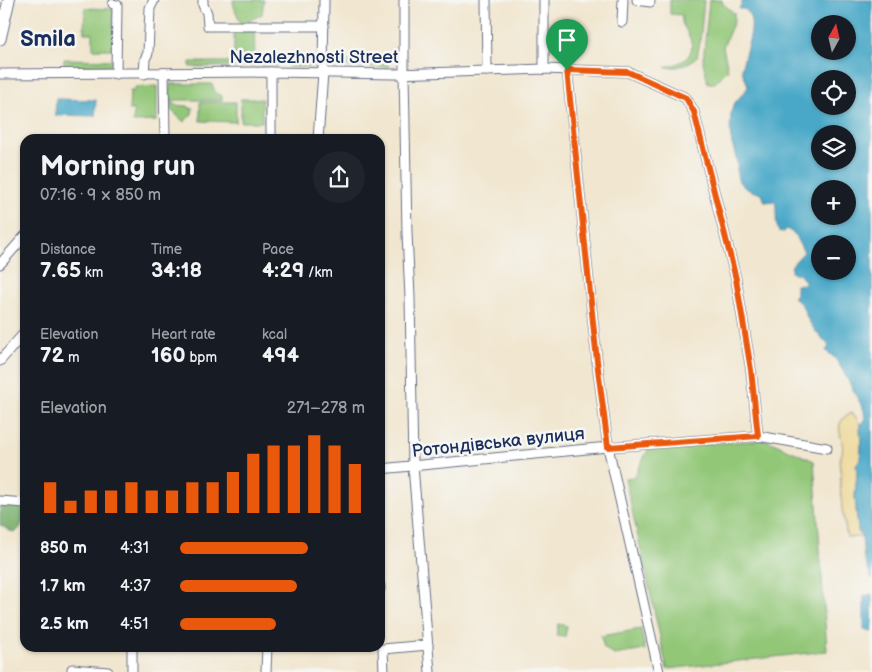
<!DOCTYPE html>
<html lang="en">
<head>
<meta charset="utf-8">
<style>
  :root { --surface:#171b24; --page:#20242c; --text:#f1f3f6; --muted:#9ea1a6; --accent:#ea580c }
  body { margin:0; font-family:"Balsamiq Sans",sans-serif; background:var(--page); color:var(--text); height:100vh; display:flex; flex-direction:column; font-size:19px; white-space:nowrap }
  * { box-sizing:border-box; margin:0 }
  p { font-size:16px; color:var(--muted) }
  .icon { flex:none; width:28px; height:28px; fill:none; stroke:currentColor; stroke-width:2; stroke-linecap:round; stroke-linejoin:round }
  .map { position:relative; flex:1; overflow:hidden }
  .panel { position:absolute; left:20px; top:134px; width:365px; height:518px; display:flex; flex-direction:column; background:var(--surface); border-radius:15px; box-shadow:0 1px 4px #0004 }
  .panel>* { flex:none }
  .needle { width:32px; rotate:8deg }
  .controls { position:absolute; left:811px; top:15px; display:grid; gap:10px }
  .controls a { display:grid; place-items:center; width:45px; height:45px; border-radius:50%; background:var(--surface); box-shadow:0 1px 4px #0004; font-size:25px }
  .pin { position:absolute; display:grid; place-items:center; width:42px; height:42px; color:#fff; margin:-51px -21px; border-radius:50% 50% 50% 0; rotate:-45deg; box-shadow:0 0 5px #0007 }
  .pin .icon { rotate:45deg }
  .round { display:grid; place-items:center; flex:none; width:52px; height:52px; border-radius:26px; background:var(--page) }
  .headline { display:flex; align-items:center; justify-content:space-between; height:85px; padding:0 20px }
  h1 { font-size:28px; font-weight:700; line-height:38px }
  .metrics { display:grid; grid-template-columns:repeat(3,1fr); gap:8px; height:85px; padding:5px 20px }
  .metrics div { display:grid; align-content:center }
  .metrics b { font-size:21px; font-weight:700 }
  .metrics small { font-size:14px; font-weight:400 }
  .metrics p { font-size:14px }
  .chart { height:140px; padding:10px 20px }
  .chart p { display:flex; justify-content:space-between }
  .chart svg { width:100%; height:90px; margin-top:5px; stroke:var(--accent); stroke-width:6 }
  ul { padding:0 20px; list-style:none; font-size:16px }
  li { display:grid; grid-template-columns:80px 60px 1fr; align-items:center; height:38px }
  li i { height:12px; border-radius:6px; background:var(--accent) }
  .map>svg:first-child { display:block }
</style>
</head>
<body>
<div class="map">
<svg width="872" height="672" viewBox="0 0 872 672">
  <rect width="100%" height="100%" fill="#f6f6f2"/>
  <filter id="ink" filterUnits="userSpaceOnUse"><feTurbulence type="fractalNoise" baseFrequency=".02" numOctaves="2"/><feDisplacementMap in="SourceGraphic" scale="10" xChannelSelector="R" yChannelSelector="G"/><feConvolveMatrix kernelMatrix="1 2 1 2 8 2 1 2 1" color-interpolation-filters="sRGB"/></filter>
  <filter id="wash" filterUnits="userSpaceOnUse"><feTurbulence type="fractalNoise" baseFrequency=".0096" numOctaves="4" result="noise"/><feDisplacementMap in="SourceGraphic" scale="20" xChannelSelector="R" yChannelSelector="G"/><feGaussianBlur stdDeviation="1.12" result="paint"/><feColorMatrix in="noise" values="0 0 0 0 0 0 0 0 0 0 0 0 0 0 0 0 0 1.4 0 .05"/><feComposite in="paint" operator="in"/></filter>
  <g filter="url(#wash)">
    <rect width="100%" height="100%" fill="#f1e6cf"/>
    <g fill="#93c778" stroke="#577b6b">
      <path d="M233 0H264L262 14 241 25C239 17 233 8 233 0Z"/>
      <path d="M670 0H704L700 42 697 57C687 65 677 69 665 67 683 64 699 54 688 34 684 25 681 26 682 15L670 14Z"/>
      <polygon points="709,0 722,0 723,4 734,13 734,21 723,47 728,70 715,83 708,83 703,62"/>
      <polygon points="85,8 113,9 113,49 93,49 93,33 84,33"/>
      <polygon points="237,31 254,31 255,56 234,56 234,33"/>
      <polygon points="64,59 113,60 113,66 64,66"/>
      <polygon points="316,61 316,67 288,67 288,62"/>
      <polygon points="326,61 388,62 388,67 326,66"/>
      <polygon points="190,62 277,62 277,66 190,67"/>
      <polygon points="170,84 212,84 215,92 222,96 222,100 170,100"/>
      <polygon points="157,86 157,121 133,122 134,110 129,110 130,91 134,91 135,87"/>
      <rect x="241" y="99" width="21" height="23"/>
      <polygon points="171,101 174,102 174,105 188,106 189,108 193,108 192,114 184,122 170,109"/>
      <polygon points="200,102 236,102 236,122 200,121"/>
      <polygon points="766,440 814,461 827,651 667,669 625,478 634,477 649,448"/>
      <polygon points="558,624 567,626 565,637 556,636"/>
      <polygon points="641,629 645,650 614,655 604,648 601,636"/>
    </g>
    <path fill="#76ac68" stroke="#486e63" d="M0 501 23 503C23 514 25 525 16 532L10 531 0 525Z"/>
    <path fill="#eeda9e" stroke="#84847e" d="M850 413 855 416 860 424 861 448 860 459 856 465 857 472 855 497 857 523 862 537H847L842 509 840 483 841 477 839 461C851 440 827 427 850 413Z"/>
    <g fill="#48a8c7" stroke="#326c92" fill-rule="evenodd">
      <path d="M743 0H872V579L864 559 862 537 858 531 855 497 857 472 856 465 860 459 861 448 860 424 865 421 864 410 842 369 835 358 826 351 829 346C820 337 812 328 807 317 801 304 805 307 793 297L796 294V285L804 284 806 282 799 274H793L791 272 792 265 804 252 797 240V236L787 229 784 232H779C774 220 778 213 775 201L765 202 762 194C755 192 746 190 741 184 735 178 738 170 737 162 736 154 732 147 731 139 730 132 730 116 732 109 735 100 743 95 748 87 747 80 742 75 742 68 744 50 760 23 745 9H739ZM820 24H848V51H820ZM820 79H848V106H820ZM820 134H848V161H820ZM820 189H848V216H820ZM820 244H848V271H820Z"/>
      <polygon points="56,99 96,100 95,116 55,115"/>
      <polygon points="872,594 872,632 864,630 864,596"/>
    </g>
  </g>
  <g filter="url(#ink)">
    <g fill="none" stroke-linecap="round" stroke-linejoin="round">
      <g stroke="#666f86" stroke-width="11">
        <g id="minor">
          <polyline points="203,0 203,5 207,13 208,26 324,26"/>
          <polyline points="404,0 404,73 407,233 410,297 413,466 430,672"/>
          <polyline points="486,0 487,71"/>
          <polyline points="544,0 544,69"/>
          <polyline points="637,0 650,2 650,0"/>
          <polyline points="113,4 117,5 116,74"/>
          <polyline points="622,22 623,0"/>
          <polyline points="567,69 597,361 608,447 659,672"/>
          <polyline points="271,72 271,139"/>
          <polyline points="164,73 165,139"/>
          <polyline points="0,74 271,72 395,74 544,69 628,72 686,98 694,112 736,279 751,370 758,436"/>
          <polyline points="144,74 145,59 148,53 150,8 154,0"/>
          <polyline points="318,139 323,73 324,0"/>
          <polyline points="0,264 25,236"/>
          <polyline points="0,361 25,332"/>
          <polyline points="380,469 608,447 758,436 827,448"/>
          <polyline points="0,501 25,503"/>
          <polyline points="380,586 380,589"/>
          <polyline points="132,646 132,672"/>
          <polyline points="72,672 72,669 108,672"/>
          <polyline points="266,672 267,646"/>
          <polyline points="384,672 383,649 428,645"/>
        </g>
      </g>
      <g stroke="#666f86" stroke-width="13">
        <polyline id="major" points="0,39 9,0"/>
      </g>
      <use href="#minor" stroke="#fff" stroke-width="9"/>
      <use href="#major" stroke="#fff" stroke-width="11"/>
    </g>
  </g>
  <g fill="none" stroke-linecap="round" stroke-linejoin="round" filter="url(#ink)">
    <g stroke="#fff" stroke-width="10">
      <polygon id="route" points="567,70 628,72 686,98 694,112 736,279 751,370 758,436 608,447 597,361"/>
    </g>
    <use href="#route" stroke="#ea580c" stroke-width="6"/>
  </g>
  <g text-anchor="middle" stroke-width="5" stroke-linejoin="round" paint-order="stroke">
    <g font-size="18" fill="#1b2f5e" stroke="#f6f6f2">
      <text x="314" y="63">Nezalezhnosti Street</text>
      <text transform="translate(498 442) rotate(-6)" y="6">Ротондівська вулиця</text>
    </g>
    <g font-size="22" font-weight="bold" fill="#1b2f5e" stroke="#f6f6f2">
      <text x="48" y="46">Smila</text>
    </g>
  </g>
</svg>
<div class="controls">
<a><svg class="needle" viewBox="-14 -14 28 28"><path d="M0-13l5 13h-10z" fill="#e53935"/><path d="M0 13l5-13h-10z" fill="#9ea1a6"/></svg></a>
<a><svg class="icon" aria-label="locate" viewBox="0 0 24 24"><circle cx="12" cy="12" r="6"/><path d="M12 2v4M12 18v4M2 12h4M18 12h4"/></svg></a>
<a><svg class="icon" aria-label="layers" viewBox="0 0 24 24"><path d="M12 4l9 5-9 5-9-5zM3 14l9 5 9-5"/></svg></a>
<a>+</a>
<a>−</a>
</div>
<div class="pin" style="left:567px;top:70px;background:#1e9e55"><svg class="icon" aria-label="arrive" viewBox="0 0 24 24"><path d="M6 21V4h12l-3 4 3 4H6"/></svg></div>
<section class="panel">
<div class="headline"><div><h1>Morning run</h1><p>07:16 · 9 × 850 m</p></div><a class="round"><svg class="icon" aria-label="share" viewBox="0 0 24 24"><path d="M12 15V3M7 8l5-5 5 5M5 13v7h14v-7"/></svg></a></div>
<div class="metrics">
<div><p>Distance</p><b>7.65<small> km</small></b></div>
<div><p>Time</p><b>34:18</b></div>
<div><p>Pace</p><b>4:29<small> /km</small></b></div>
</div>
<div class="metrics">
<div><p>Elevation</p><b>72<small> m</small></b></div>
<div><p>Heart rate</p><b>160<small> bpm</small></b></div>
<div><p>kcal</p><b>494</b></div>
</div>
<div class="chart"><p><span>Elevation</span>271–278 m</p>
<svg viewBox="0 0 160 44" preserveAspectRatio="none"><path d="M5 44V29M15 44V38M25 44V33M35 44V33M45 44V29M55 44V33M65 44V33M75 44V29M85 44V29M95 44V24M105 44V15M115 44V11M125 44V11M135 44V6M145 44V11M155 44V20"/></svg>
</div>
<ul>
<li><b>850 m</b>4:31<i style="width:69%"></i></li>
<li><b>1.7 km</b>4:37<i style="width:63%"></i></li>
<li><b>2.5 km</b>4:51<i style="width:52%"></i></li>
</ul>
</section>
</div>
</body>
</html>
